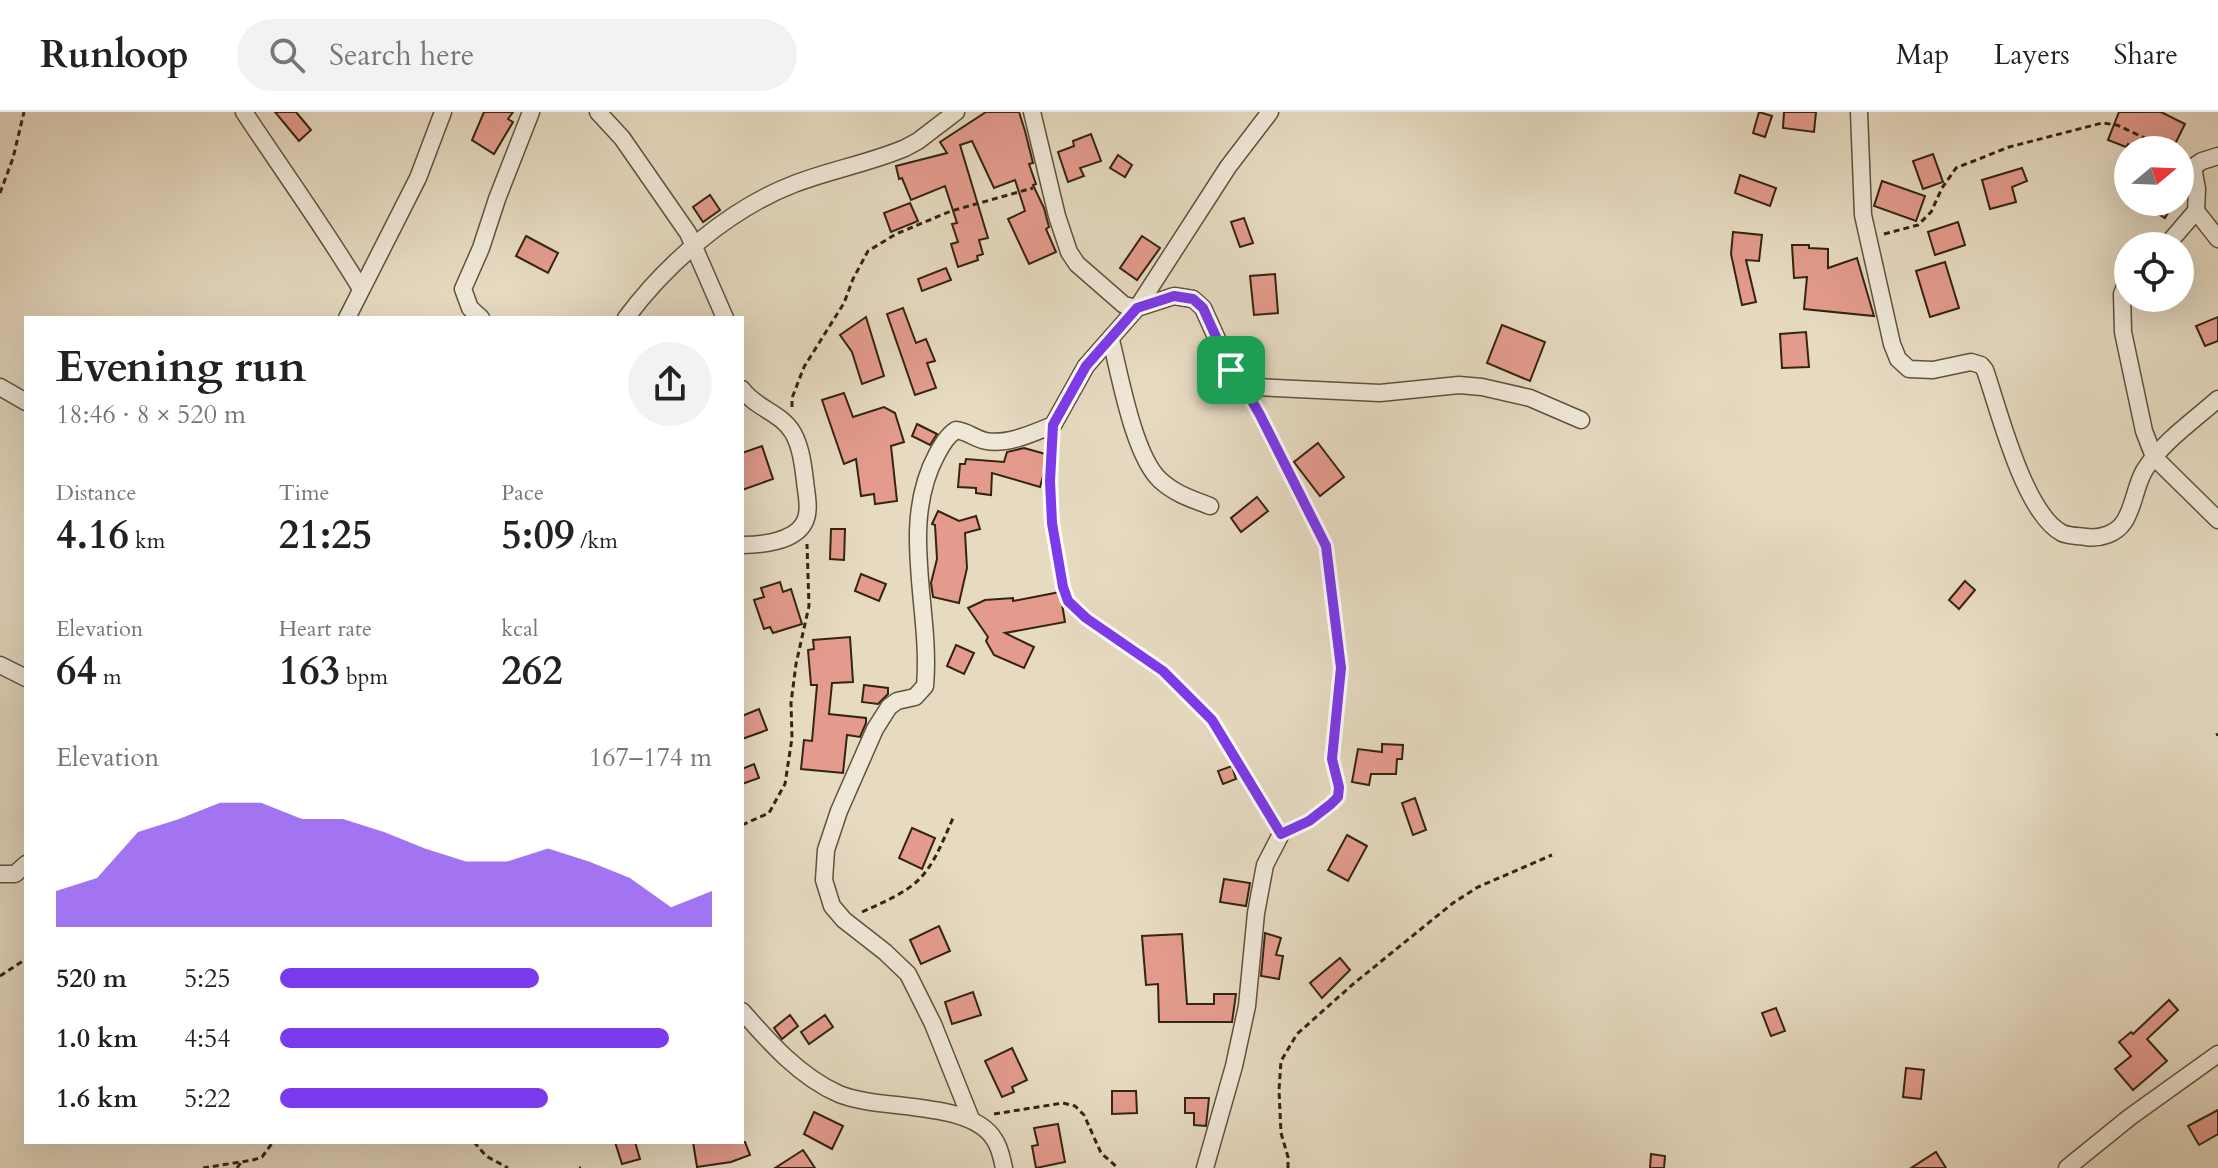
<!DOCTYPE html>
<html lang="en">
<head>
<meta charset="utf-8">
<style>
  :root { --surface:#fff; --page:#f2f2f2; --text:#222; --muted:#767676; --line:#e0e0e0; --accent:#7c3aed }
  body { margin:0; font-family:Cardo,serif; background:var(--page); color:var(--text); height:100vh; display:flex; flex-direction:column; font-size:30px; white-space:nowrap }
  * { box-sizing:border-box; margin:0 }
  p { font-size:26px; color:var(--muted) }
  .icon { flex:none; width:44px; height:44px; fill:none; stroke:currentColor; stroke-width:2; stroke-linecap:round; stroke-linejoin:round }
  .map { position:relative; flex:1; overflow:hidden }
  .details { position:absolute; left:24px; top:204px; width:720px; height:828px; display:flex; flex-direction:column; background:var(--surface); border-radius:0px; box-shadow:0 8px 32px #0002 }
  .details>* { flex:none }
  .needle { width:52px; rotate:71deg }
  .fabs { position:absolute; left:2114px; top:24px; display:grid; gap:16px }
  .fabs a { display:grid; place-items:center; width:80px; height:80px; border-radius:50%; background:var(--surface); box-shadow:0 8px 32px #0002; font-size:40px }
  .pin { position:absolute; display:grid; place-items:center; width:68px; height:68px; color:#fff; margin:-34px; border-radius:16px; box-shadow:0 4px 12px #0006 }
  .round { display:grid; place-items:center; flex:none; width:84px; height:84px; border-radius:42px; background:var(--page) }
  .overview { display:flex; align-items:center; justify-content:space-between; height:136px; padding:0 32px }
  h1 { font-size:44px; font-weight:700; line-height:60px }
  .metrics { display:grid; grid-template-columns:repeat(3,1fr); gap:12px; height:136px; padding:8px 32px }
  .metrics div { display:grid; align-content:center }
  .metrics b { font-size:40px; font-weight:700 }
  .metrics small { font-size:22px; font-weight:400 }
  .metrics p { font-size:22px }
  .chart { height:224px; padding:16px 32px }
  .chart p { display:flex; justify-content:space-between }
  .chart svg { width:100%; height:144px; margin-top:8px; fill:var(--accent); opacity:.7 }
  ul { padding:0 32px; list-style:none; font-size:26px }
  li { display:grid; grid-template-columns:128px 96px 1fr; align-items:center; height:60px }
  li i { height:20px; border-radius:10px; background:var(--accent) }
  header { display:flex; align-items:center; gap:48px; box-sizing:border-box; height:112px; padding:0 40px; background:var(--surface); border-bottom:2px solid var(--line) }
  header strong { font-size:38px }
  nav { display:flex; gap:44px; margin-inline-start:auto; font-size:28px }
  .search { width:560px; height:72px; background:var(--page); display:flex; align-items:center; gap:20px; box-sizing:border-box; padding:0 28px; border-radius:44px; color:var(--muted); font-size:30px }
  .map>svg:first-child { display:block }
</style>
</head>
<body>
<header>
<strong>Runloop</strong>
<div class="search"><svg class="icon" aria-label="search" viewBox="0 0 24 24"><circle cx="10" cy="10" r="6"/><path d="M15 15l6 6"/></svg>Search here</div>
<nav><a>Map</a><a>Layers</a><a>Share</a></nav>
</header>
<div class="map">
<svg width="2218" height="1056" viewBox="0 0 2218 1056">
  <rect width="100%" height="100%" fill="#e6dac1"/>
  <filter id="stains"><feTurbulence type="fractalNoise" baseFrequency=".0025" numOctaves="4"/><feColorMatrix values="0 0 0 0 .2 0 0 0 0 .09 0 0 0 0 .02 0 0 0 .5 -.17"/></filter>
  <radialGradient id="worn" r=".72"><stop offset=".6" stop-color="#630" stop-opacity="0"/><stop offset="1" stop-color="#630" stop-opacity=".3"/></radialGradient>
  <g fill="#e49b8d" stroke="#352410" stroke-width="2">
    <polygon points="275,0 296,0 311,18 299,29"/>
    <polygon points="484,0 513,0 508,7 513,10 494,42 472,28"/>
    <polygon points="986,0 1019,0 1025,19 1033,51 1029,52 1036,72 1033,73 1044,96 1049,115 1046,117 1056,140 1029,152 1008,107 1025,99 1015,68 994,76 972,29 960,33 988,126 979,128 983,142 977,144 978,148 958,155 951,132 958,130 952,112 957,111 945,74 911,88 902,66 899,67 896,54 947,41 940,30"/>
    <polygon points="1759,0 1772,4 1765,25 1753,21"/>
    <polygon points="1784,0 1816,0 1814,20 1783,16"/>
    <polygon points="2119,0 2161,0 2185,12 2172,38 2142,38 2128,32 2126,35 2108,28"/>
    <polygon points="1091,22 1101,49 1080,56 1084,64 1068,70 1058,40 1074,34 1073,29"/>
    <polygon points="1933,42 1943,70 1923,77 1913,49"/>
    <polygon points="1118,43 1132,53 1125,65 1110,56"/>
    <polygon points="2022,56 2027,69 2012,75 2016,90 1990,97 1982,68"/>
    <polygon points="1740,63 1776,76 1770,94 1735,81"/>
    <polygon points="1882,69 1925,84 1916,109 1874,94"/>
    <polygon points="710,83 720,98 703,110 693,95"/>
    <polygon points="2139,90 2174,90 2165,106"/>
    <polygon points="910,91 918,109 891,120 884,101"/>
    <polygon points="1244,106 1253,131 1240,135 1231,110"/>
    <polygon points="1958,110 1965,133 1935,143 1928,120"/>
    <polygon points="1733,120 1762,123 1759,149 1746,148 1756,190 1742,193 1731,142"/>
    <polygon points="526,124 558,141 548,161 516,144"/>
    <polygon points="1142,124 1160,136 1137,168 1120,156"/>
    <polygon points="1792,133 1809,133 1809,136 1828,137 1828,156 1857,146 1874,204 1804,197 1807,165 1794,166"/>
    <polygon points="1945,150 1959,196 1930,205 1916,159"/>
    <polygon points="946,156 951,168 922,179 918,167"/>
    <polygon points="1275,162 1278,201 1254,203 1250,164"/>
    <polygon points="903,196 916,231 926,227 935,249 927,251 936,276 915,283 887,202"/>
    <polygon points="866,205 884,264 862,272 852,240 840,223"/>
    <polygon points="2218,205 2218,229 2205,234 2196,214"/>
    <polygon points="1502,213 1545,230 1530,269 1487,251"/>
    <polygon points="1806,220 1809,255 1782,256 1780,222"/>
    <polygon points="844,281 853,305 884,295 895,301 904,330 891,334 897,389 875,392 874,382 861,384 856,347 844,352 822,288"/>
    <polygon points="917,312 937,322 930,333 912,324"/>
    <polygon points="1318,331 1344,365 1320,384 1294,350"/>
    <polygon points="762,334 773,367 742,378 742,341"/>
    <polygon points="1024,336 1049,343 1040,375 992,361 991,383 976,381 976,376 958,375 960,352 965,352 966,347 1004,350 1007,340"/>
    <polygon points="1257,385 1268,399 1241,420 1231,406"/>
    <polygon points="938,399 959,409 976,404 980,417 965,421 967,456 959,491 933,485 931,471 937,447 935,413 932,412"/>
    <polygon points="831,417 845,417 844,448 830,447"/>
    <polygon points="861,462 886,472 879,489 855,479"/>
    <polygon points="1965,469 1975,478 1959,497 1949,488"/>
    <polygon points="780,470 783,480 791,477 802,512 773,521 770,515 764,517 754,488 764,485 761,476"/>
    <polygon points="1060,480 1065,510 1005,521 1034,535 1024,556 994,543 986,529 988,525 968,496 985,488 1013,486 1013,489"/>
    <polygon points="850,525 853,570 832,571 829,602 866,606 866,611 860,625 847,623 843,661 801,657 804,628 812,629 817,573 811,573 808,538 814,537 813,528"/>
    <polygon points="956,533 974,541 964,562 947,554"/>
    <polygon points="864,573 888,576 888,582 878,592 862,590"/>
    <polygon points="759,597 767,618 742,627 742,604"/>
    <polygon points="1382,632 1403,633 1402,647 1397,647 1396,662 1371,662 1369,673 1352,670 1358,637 1382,640"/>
    <polygon points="754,652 759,666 742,672 742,657"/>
    <polygon points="1232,654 1236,667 1223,672 1218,659"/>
    <polygon points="1415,686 1426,718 1413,723 1402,691"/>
    <polygon points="912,716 935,726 922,757 899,746"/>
    <polygon points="1347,723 1367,734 1348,769 1328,758"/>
    <polygon points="1224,767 1250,771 1246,794 1220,790"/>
    <polygon points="939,814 950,839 921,852 910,828"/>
    <polygon points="1265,821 1281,826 1276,843 1283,844 1279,867 1261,864"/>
    <polygon points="1182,822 1187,892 1214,892 1214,882 1236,882 1232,910 1159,910 1158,872 1146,873 1142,824"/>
    <polygon points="1340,846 1350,858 1322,886 1310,871"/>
    <polygon points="973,880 981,903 952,912 945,890"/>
    <polygon points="2169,888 2178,898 2147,927 2167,949 2133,978 2115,957 2131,944 2119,930 2131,920 2133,922"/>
    <polygon points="1776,896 1785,919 1771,924 1762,901"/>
    <polygon points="790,903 798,914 782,927 774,916"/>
    <polygon points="825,903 833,915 809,932 801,920"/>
    <polygon points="1012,936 1027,968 1012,975 1014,980 1002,985 985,949"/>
    <polygon points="1906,956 1924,958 1921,987 1903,985"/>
    <polygon points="1112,979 1136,979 1137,1001 1112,1002"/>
    <polygon points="1185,986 1209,986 1206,1014 1194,1013 1194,1001 1185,1001"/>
    <polygon points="2218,998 2218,1022 2199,1033 2188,1014"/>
    <polygon points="814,1000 843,1014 832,1037 804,1022"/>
    <polygon points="1058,1012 1065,1050 1036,1056 1032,1034 1038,1033 1034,1016"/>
    <polygon points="615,1030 635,1030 640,1047 622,1052"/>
    <polygon points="693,1030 745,1030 750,1043 731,1050 697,1055"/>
    <polygon points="803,1038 815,1056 775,1056"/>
    <polygon points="1936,1040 1946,1056 1911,1056"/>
    <polygon points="1651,1042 1665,1044 1664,1056 1650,1056"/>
  </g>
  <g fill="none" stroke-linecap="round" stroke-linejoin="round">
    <g stroke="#61523c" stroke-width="19">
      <g id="minor">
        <path d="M244 0C283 59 325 117 361 177"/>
        <polyline points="598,0 622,26 688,121 725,206"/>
        <polyline points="1032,0 1057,104 1069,140 1077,152 1124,193 1137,196 1174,184 1193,187 1203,196 1231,258 1240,268 1256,275 1380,281 1459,273 1482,275 1530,286 1581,308"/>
        <path d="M1859 0 1863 103 1892 232 1898 247 1909 257 1933 258 1971 250 1981 253 1985 258C1999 298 2024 401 2062 421 2068 424 2079 424 2086 425 2100 427 2116 422 2124 410 2134 395 2135 375 2144 359 2161 331 2193 309 2218 287"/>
        <polyline points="2196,99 2218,127"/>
        <polyline points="2166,134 2196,99 2197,77 2193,55 2202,49 2218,44"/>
        <polyline points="2128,167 2122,182 2123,220 2144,319 2154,345 2218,408"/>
        <polyline points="347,206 418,66 443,0"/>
        <polyline points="481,206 470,196 463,177 481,136 497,87 531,0"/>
        <path d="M626 206C667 151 729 97 794 72 830 58 870 51 905 36L918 29 956 0"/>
        <path d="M1111 228C1120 264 1134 344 1160 368 1175 382 1192 387 1210 394"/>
        <polyline points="0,275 26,290"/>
        <path d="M742 277C755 296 782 301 793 321 801 335 803 353 805 369 806 381 811 399 804 411 794 430 760 433 742 433"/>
        <polyline points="0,553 26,566"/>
        <polyline points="0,762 15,762 26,752"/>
        <path d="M742 899C769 930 800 965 839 982 880 999 970 988 994 1027 1000 1035 1002 1047 1004 1056"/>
        <path d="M971 1007 933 912 908 862 885 840 844 808 832 794 824 768 826 738 839 699 875 617 889 595 897 589 915 585 925 574C932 497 898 414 937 342 942 333 947 324 956 318 967 319 975 327 986 329 1008 333 1033 321 1053 313L1086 254 1137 196 1228 55 1270 0"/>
        <polyline points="1205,1056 1234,954 1247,894 1256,801 1265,753 1281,722"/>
        <polyline points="2067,1056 2130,1005 2218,942"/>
      </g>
    </g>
    <g stroke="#352410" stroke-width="3" stroke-dasharray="6 4" stroke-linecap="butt">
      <polyline points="0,81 13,46 24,0"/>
      <polyline points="1884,122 1918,113 1931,100 1942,76 1956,56 2009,35 2102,11 2117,13 2170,38"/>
      <polyline points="1254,292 1326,434 1341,556 1332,647 1339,675 1338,685 1309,709 1295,714"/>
      <polyline points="792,295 792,286 804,255 844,191 853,167 868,139 896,122 951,99 1033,76"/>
      <polyline points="1051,332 1052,411 1063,475 1068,489 1086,506 1163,559 1186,580 1212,608 1273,708"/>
      <polyline points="2216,623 2218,622"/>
      <polyline points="742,713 769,701 785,672 792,626 791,591 796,552 809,494 807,432"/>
      <path d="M862 800C923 773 927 767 953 706"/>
      <polyline points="0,864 26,847"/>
      <polyline points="994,1002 1063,991 1075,994 1084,1003 1101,1041 1118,1056"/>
      <polyline points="474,1030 486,1044 508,1056"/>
      <polyline points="203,1056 253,1048 262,1045 273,1030"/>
      <polyline points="237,1056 242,1049"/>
      <polyline points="579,1056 581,1056"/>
      <polyline points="1288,1056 1288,1045 1281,1021 1279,978 1281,949 1297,922 1352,873 1453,791 1478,775 1552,743"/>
    </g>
    <use href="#minor" stroke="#efe7d7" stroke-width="16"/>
  </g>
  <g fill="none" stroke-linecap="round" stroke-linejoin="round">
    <g stroke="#fff" stroke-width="16">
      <polygon id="route" points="1174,184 1193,187 1203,196 1231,258 1240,268 1260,303 1326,434 1341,556 1332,647 1339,675 1338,685 1331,692 1309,709 1281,722 1212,608 1163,559 1086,506 1068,489 1063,475 1052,411 1050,369 1053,313 1086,254 1137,196"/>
    </g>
    <use href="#route" stroke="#7c3aed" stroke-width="10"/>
  </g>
  <rect width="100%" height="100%" filter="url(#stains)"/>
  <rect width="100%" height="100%" fill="url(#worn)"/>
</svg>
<div class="fabs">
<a><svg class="needle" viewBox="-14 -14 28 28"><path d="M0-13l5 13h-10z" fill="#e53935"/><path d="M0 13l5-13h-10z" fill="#767676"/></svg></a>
<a><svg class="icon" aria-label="locate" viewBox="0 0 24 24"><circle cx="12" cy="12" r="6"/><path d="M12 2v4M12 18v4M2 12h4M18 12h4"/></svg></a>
</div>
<div class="pin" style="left:1231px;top:258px;background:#1e9e55"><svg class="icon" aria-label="arrive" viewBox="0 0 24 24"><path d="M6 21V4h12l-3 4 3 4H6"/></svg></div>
<section class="details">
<div class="overview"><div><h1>Evening run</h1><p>18:46 · 8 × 520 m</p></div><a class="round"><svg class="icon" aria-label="share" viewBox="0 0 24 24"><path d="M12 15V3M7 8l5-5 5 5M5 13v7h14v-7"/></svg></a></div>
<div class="metrics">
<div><p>Distance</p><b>4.16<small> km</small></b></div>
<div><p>Time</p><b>21:25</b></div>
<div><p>Pace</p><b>5:09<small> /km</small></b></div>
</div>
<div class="metrics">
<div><p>Elevation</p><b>64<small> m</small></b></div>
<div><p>Heart rate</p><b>163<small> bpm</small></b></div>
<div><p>kcal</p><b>262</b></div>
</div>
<div class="chart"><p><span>Elevation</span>167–174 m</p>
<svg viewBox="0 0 160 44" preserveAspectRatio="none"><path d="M0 44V33L10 29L20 15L30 11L40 6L50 6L60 11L70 11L80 15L90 20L100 24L110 24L120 20L130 24L140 29L150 38L160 33V44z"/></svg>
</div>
<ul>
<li><b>520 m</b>5:25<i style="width:60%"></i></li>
<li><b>1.0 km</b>4:54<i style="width:90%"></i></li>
<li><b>1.6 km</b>5:22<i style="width:62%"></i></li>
</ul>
</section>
</div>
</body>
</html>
